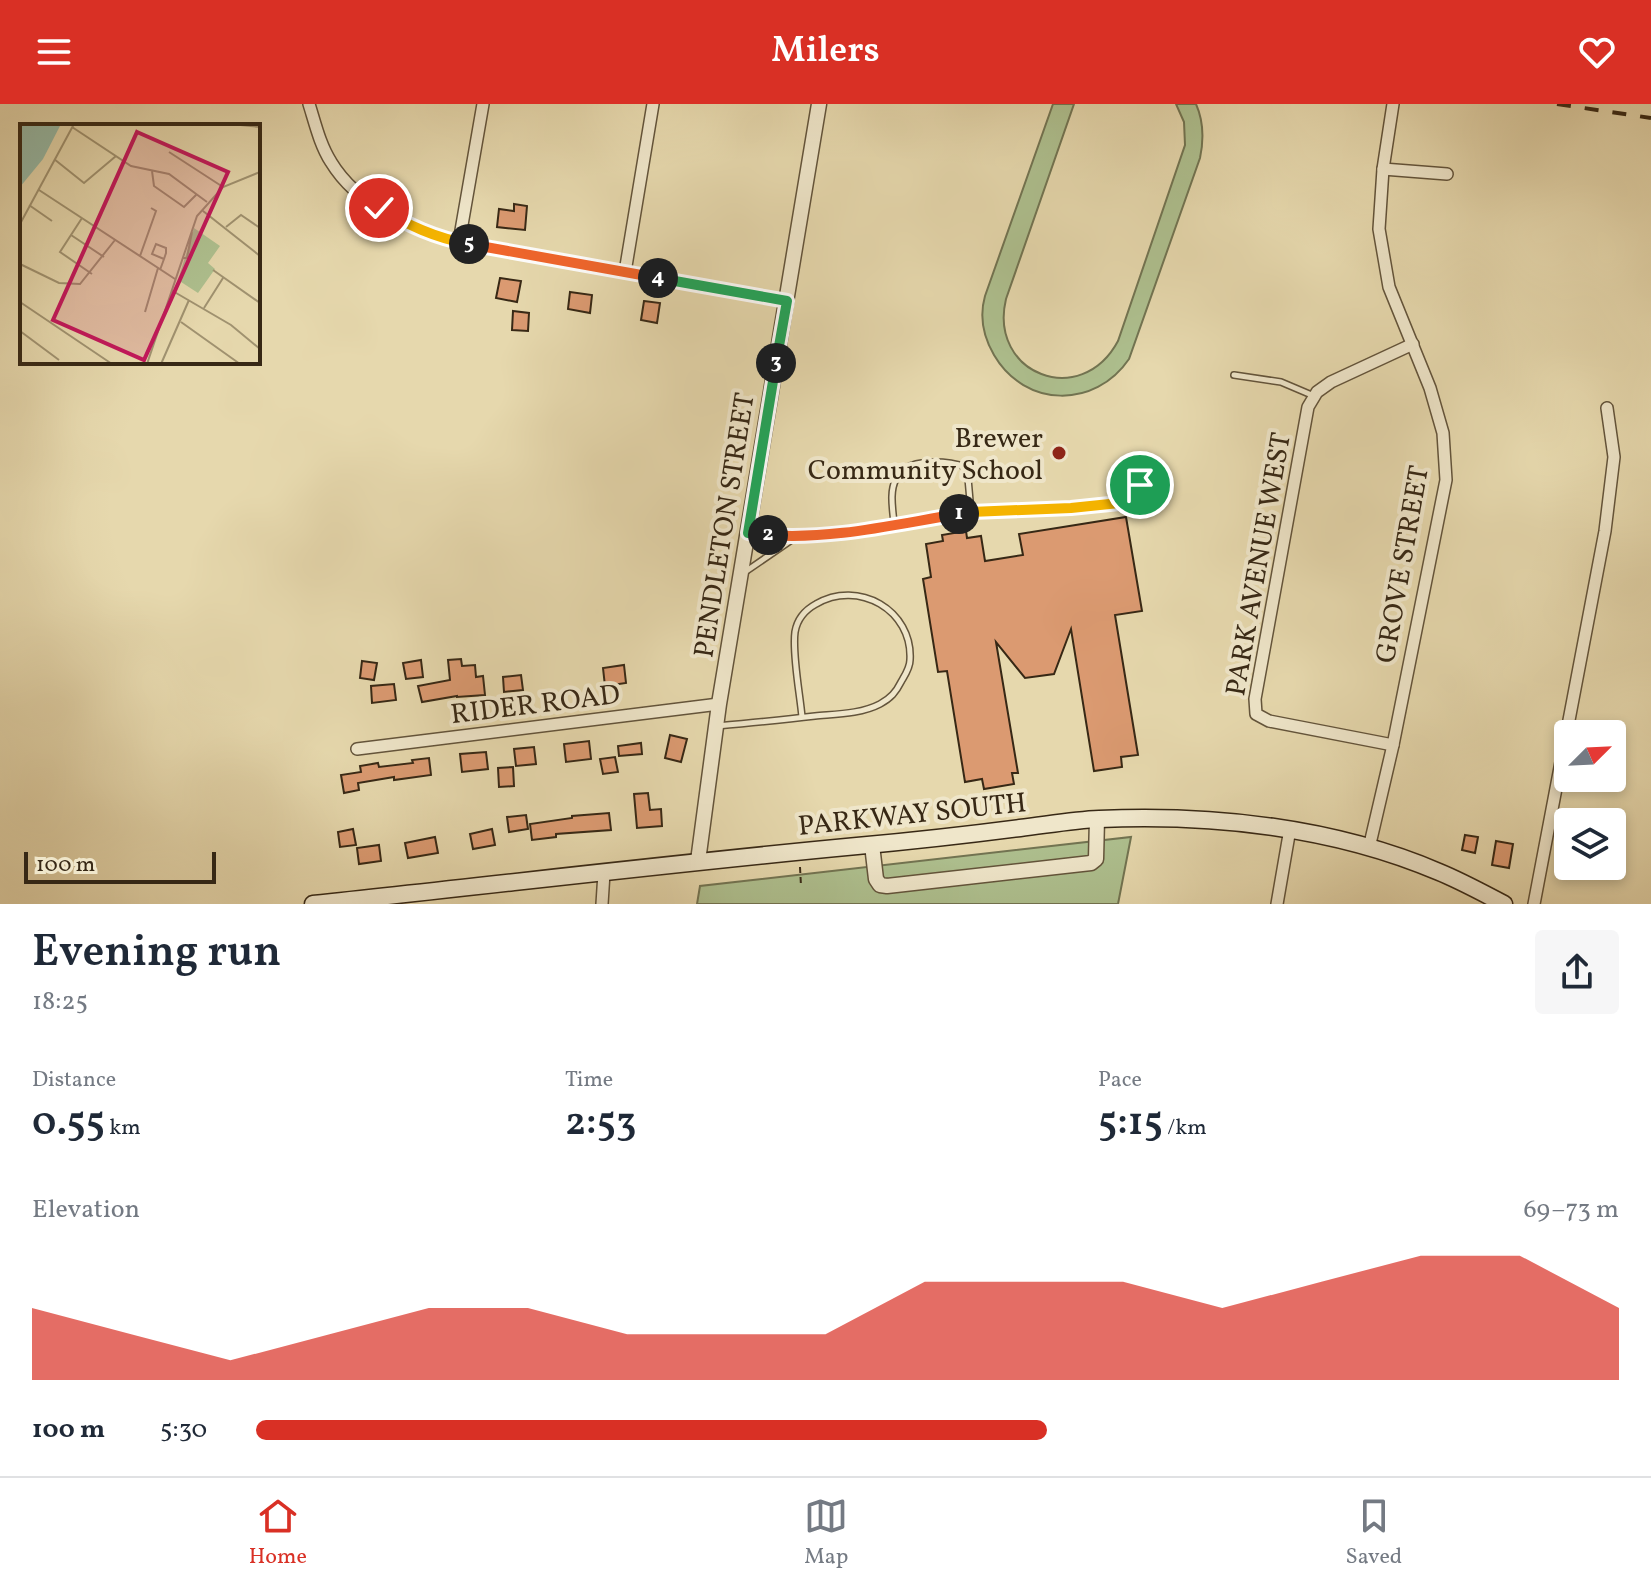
<!DOCTYPE html>
<html lang="en">
<head>
<meta charset="utf-8">
<style>
  :root { --surface:#fff; --page:#f6f6f7; --text:#1f2937; --muted:#747a83; --line:#e0e1e3; --accent:#d93025 }
  body { margin:0; font-family:Vollkorn,serif; background:var(--page); color:var(--text); height:100vh; display:flex; flex-direction:column; font-size:30px; white-space:nowrap }
  * { box-sizing:border-box; margin:0 }
  p { font-size:26px; color:var(--muted) }
  .icon { flex:none; width:44px; height:44px; fill:none; stroke:currentColor; stroke-width:2; stroke-linecap:round; stroke-linejoin:round }
  .map { position:relative; height:800px; overflow:hidden }
  .details { display:flex; flex-direction:column; background:var(--surface); flex:1 }
  .details>* { flex:none }
  .needle { width:52px; rotate:66deg }
  .fabs { position:absolute; left:1554px; top:616px; display:grid; gap:16px }
  .fabs a { display:grid; place-items:center; width:72px; height:72px; border-radius:8px; background:var(--surface); box-shadow:0 4px 12px #0003; font-size:40px }
  .scale { position:absolute; left:24px; bottom:20px; width:192px; box-sizing:border-box; padding-left:8px; border:4px solid #372815; border-top:0; font-size:22px; line-height:28px; white-space:nowrap; color:#372815; -webkit-text-stroke:6px #efe6ca; paint-order:stroke }
  .pin { position:absolute; display:grid; place-items:center; width:68px; height:68px; color:#fff; margin:-34px; border:4px solid #fff; border-radius:50%; box-shadow:0 2px 8px #0007 }
  .km { position:absolute; width:40px; height:40px; margin:-20px; border-radius:50%; background:#222; color:#fff; font-size:22px; line-height:40px; text-align:center }
  .round { display:grid; place-items:center; flex:none; width:84px; height:84px; border-radius:8px; background:var(--page) }
  .headline { display:flex; align-items:center; justify-content:space-between; height:136px; padding:0 32px }
  h1 { font-size:44px; font-weight:600; line-height:60px }
  .metrics { display:grid; grid-template-columns:repeat(3,1fr); gap:12px; height:136px; padding:8px 32px }
  .metrics div { display:grid; align-content:center }
  .metrics b { font-size:40px; font-weight:600 }
  .metrics small { font-size:22px; font-weight:400 }
  .metrics p { font-size:22px }
  .chart { height:224px; padding:16px 32px }
  .chart p { display:flex; justify-content:space-between }
  .chart svg { width:100%; height:144px; margin-top:8px; fill:var(--accent); opacity:.7 }
  ul { padding:0 32px; list-style:none; font-size:26px }
  li { display:grid; grid-template-columns:128px 96px 1fr; align-items:center; height:60px }
  li i { height:20px; border-radius:10px; background:var(--accent) }
  header { display:flex; justify-content:space-between; align-items:center; height:104px; padding:0 32px; background:var(--accent); color:#fff; font-size:36px; font-weight:600 }
  .dock { display:flex; justify-content:space-around; align-items:center; height:112px; border-top:2px solid var(--line); background:var(--surface); font-size:22px; color:var(--muted) }
  .dock a { display:grid; justify-items:center; gap:4px }
  .dock .on { color:var(--accent) }
  .map>svg:first-child { display:block }
</style>
</head>
<body>
<header><svg class="icon" aria-label="menu" viewBox="0 0 24 24"><path d="M4 6h16M4 12h16M4 18h16"/></svg>Milers<svg class="icon" aria-label="heart" viewBox="0 0 24 24"><path d="M12 20l-8-8c-3-5 5-10 8-4 3-6 11-1 8 4z"/></svg></header>
<div class="map">
<svg width="1651" height="800" viewBox="0 0 1651 800">
  <rect width="100%" height="100%" fill="#e6d8ad"/>
  <filter id="stains"><feTurbulence type="fractalNoise" baseFrequency=".0025" numOctaves="4"/><feColorMatrix values="0 0 0 0 .2 0 0 0 0 .09 0 0 0 0 .02 0 0 0 .5 -.17"/></filter>
  <radialGradient id="worn" r=".72"><stop offset=".6" stop-color="#630" stop-opacity="0"/><stop offset="1" stop-color="#630" stop-opacity=".3"/></radialGradient>
  <g fill="#aec08f" stroke="#727452" stroke-width="2">
    <path d="M1053 0H1074L1006 195C988 270 1081 306 1118 237L1185 41 1184 18 1176 0H1196C1204 18 1204 35 1200 54L1129 255C1095 305 1025 304 994 251 983 232 979 213 985 192Z"/>
    <polygon points="1131,733 1118,800 697,800 700,782"/>
  </g>
  <g fill="#db9a71" stroke="#372815" stroke-width="2">
    <polygon points="514,100 527,102 525,126 497,123 499,105 514,107"/>
    <polygon points="500,174 521,177 517,198 496,194"/>
    <polygon points="570,188 592,191 590,209 568,205"/>
    <polygon points="644,197 660,199 657,219 641,216"/>
    <polygon points="513,207 529,209 528,227 512,226"/>
    <polygon points="1126,413 1142,507 1115,511 1138,651 1121,653 1122,663 1094,667 1071,525 1054,570 1025,574 996,538 1018,669 1012,669 1014,680 984,685 982,675 965,678 947,567 938,568 923,475 931,473 926,440 943,437 942,431 966,427 967,434 981,432 985,457 1023,451 1019,430"/>
    <polygon points="461,555 462,562 475,561 476,573 483,572 485,591 457,593 457,592 422,598 418,582 450,576 448,556"/>
    <polygon points="421,556 423,573 406,575 403,559"/>
    <polygon points="362,557 377,559 374,576 360,574"/>
    <polygon points="624,561 626,579 605,582 603,564"/>
    <polygon points="521,571 523,586 504,588 503,573"/>
    <polygon points="394,580 396,596 372,599 371,582"/>
    <polygon points="670,631 687,635 681,658 665,654"/>
    <polygon points="589,637 591,655 566,658 564,640"/>
    <polygon points="641,639 642,650 619,652 618,642"/>
    <polygon points="534,643 536,660 516,662 514,645"/>
    <polygon points="486,648 488,665 462,668 460,650"/>
    <polygon points="615,653 618,668 603,670 600,655"/>
    <polygon points="429,654 431,671 394,676 394,673 358,679 359,686 344,689 341,671 361,668 360,662 378,659 379,663 413,659 412,656"/>
    <polygon points="513,663 514,682 499,683 498,664"/>
    <polygon points="648,689 650,706 661,705 662,722 637,724 634,690"/>
    <polygon points="609,709 611,726 556,730 556,733 532,736 530,720 572,714 572,712"/>
    <polygon points="526,711 528,725 509,728 507,713"/>
    <polygon points="353,725 356,741 340,743 338,728"/>
    <polygon points="492,725 495,741 473,745 470,730"/>
    <polygon points="1465,731 1478,733 1475,749 1462,746"/>
    <polygon points="435,733 438,749 408,754 405,739"/>
    <polygon points="1496,737 1513,740 1509,764 1492,761"/>
    <polygon points="379,741 381,757 359,760 357,744"/>
  </g>
  <g fill="none" stroke-linecap="round" stroke-linejoin="round">
    <g stroke="#63543b" stroke-width="8">
      <g id="service">
        <polyline points="1234,271 1281,278 1314,292"/>
        <path d="M894 420C893 406 889 388 896 375 906 352 948 357 967 363L971 408"/>
        <polyline points="749,429 797,433 826,431 971,408 1071,404 1129,398 1139,389 1140,381 1138,355"/>
        <polyline points="745,468 796,433"/>
        <path d="M717 622C750 619 782 616 815 612 836 610 861 610 880 600 891 594 896 588 901 578 905 571 910 564 910 556 913 506 858 475 816 500 805 506 797 516 795 528 792 550 800 590 802 613"/>
      </g>
    </g>
    <g stroke="#63543b" stroke-width="14">
      <g id="minor">
        <path d="M309 0C315 19 320 41 331 58 357 101 412 126 459 138L787 197"/>
        <polyline points="1383,65 1447,70"/>
        <polyline points="459,138 483,0"/>
        <polyline points="625,168 653,0"/>
        <polyline points="1393,641 1269,617 1256,610 1255,595 1308,303 1317,288 1331,278 1413,240"/>
        <polyline points="357,645 719,600"/>
        <polyline points="1369,744 1393,641 1446,376 1443,329 1430,284 1389,183 1379,125 1383,65 1393,0"/>
        <polyline points="602,800 604,769"/>
        <polyline points="1277,800 1290,725"/>
        <polyline points="1534,800 1605,427 1614,353 1607,304"/>
      </g>
    </g>
    <g stroke="#63543b" stroke-width="17">
      <g id="tertiary">
        <polyline points="872,741 876,775 880,781 887,782 1091,759 1096,755 1097,715"/>
        <polyline points="698,757 719,600 819,0"/>
      </g>
    </g>
    <g stroke="#372815" stroke-width="19">
      <path id="secondary" d="M313 800C494 781 675 759 857 742 912 737 966 731 1020 724 1046 721 1073 716 1099 715 1212 710 1334 723 1439 768 1461 777 1483 789 1504 800"/>
    </g>
    <polyline stroke="#372815" stroke-width="2" stroke-dasharray="6 4" stroke-linecap="butt" points="800,763 801,782"/>
    <use href="#service" stroke="#efe6ca" stroke-width="5"/>
    <use href="#minor" stroke="#efe6ca" stroke-width="11"/>
    <use href="#tertiary" stroke="#efe6ca" stroke-width="14"/>
    <use href="#secondary" stroke="#efe6ca" stroke-width="16"/>
    <polyline stroke="#372815" stroke-width="4" stroke-dasharray="14 14" stroke-linecap="butt" points="1557,0 1651,14"/>
  </g>
  <g fill="none" stroke-linecap="round" stroke-linejoin="round">
    <g stroke="#fff" stroke-width="16">
      <polyline id="split-1" points="959,410 971,408 1071,404 1129,398 1139,389 1140,381"/>
    </g>
    <g stroke="#fff" stroke-width="16">
      <path id="split-2" d="M768 431C832 436 896 420 959 410"/>
    </g>
    <g stroke="#fff" stroke-width="16">
      <polyline id="split-3" points="768,431 748,429 776,259"/>
    </g>
    <g stroke="#fff" stroke-width="16">
      <polyline id="split-4" points="658,174 787,197 776,259"/>
    </g>
    <g stroke="#fff" stroke-width="16">
      <polyline id="split-5" points="469,140 658,174"/>
    </g>
    <g stroke="#fff" stroke-width="16">
      <path id="split-6" d="M379 104C408 121 435 134 469 140"/>
    </g>
    <use href="#split-1" stroke="#f5b400" stroke-width="10"/>
    <use href="#split-2" stroke="#f0652b" stroke-width="10"/>
    <use href="#split-3" stroke="#22a559" stroke-width="10"/>
    <use href="#split-4" stroke="#22a559" stroke-width="10"/>
    <use href="#split-5" stroke="#f0652b" stroke-width="10"/>
    <use href="#split-6" stroke="#f5b400" stroke-width="10"/>
  </g>
  <circle fill="#8f2418" stroke="#efe6ca" stroke-width="3" cx="1059" cy="349" r="8"/>
  <g text-anchor="middle" stroke-width="8" stroke-linejoin="round" paint-order="stroke">
    <g font-size="28" fill="#372815" stroke="#efe6ca" text-anchor="end">
      <text x="1043" y="343">Brewer<tspan x="1043" dy="32">Community School</tspan></text>
    </g>
    <g font-size="28" fill="#372815" stroke="#efe6ca">
      <text transform="translate(723 421) rotate(-81)" y="10">PENDLETON STREET</text>
      <text transform="translate(1257 460) rotate(-80)" y="10">PARK AVENUE WEST</text>
      <text transform="translate(1401 460) rotate(-80)" y="10">GROVE STREET</text>
      <text transform="translate(535 599) rotate(-7)" y="10">RIDER ROAD</text>
      <text transform="translate(912 709) rotate(-6)" y="10">PARKWAY SOUTH</text>
    </g>
  </g>
  <g transform="translate(20 20)">
    <rect width="240" height="240" fill="#e6d8ad"/>
    <path d="M174 104 200 122 188 139 195 145 178 169 158 156Z" fill="#aec08f"/>
    <path d="M0 0H41L23 35 0 63Z" fill="#97baa6"/>
    <path fill="none" stroke="#a09270" stroke-width="2" d="M210 0 240 3M52 3 111 42 149 50 187 78M149 28 203 63M34 35 64 59 96 32M132 47 134 62 164 83 177 70M19 66 155 155M9 81 32 97M183 87 240 132M62 94 40 128 72 150M0 100 54 0M206 103 221 91 240 104M51 111 84 133M120 132 136 87 131 84M162 134H167L172 108M0 140 39 159 60 160 95 116M140 146 144 135 146 129V124L136 120 132 130 144 135M193 146 240 179M151 166 211 201 240 225M0 178 92 240M184 184 203 154M125 188 138 144M161 198 220 240M0 207 39 236M127 240 177 92 203 63 240 48M141 240 169 176"/>
    <path fill="#c2185b" fill-opacity="0.15" stroke="#c2185b" stroke-width="4" d="M117 8 208 48 124 236 33 196Z"/>
    <rect width="240" height="240" fill="none" stroke="#372815" stroke-width="4"/>
  </g>
  <rect width="100%" height="100%" filter="url(#stains)"/>
  <rect width="100%" height="100%" fill="url(#worn)"/>
</svg>
<div class="fabs">
<a><svg class="needle" viewBox="-14 -14 28 28"><path d="M0-13l5 13h-10z" fill="#e53935"/><path d="M0 13l5-13h-10z" fill="#747a83"/></svg></a>
<a><svg class="icon" aria-label="layers" viewBox="0 0 24 24"><path d="M12 4l9 5-9 5-9-5zM3 14l9 5 9-5"/></svg></a>
</div>
<div class="scale">100 m</div>
<div class="pin" style="left:1140px;top:381px;background:#1e9e55"><svg class="icon" aria-label="arrive" viewBox="0 0 24 24"><path d="M6 21V4h12l-3 4 3 4H6"/></svg></div>
<div class="pin" style="left:379px;top:104px;background:#d93025"><svg class="icon" aria-label="check" viewBox="0 0 24 24"><path d="M5 12l5 5 9-10"/></svg></div>
<b class="km" style="left:959px;top:410px">1</b>
<b class="km" style="left:768px;top:431px">2</b>
<b class="km" style="left:776px;top:259px">3</b>
<b class="km" style="left:658px;top:174px">4</b>
<b class="km" style="left:469px;top:140px">5</b>
</div>
<section class="details">
<div class="headline"><div><h1>Evening run</h1><p>18:25</p></div><a class="round"><svg class="icon" aria-label="share" viewBox="0 0 24 24"><path d="M12 15V3M7 8l5-5 5 5M5 13v7h14v-7"/></svg></a></div>
<div class="metrics">
<div><p>Distance</p><b>0.55<small> km</small></b></div>
<div><p>Time</p><b>2:53</b></div>
<div><p>Pace</p><b>5:15<small> /km</small></b></div>
</div>
<div class="chart"><p><span>Elevation</span>69–73 m</p>
<svg viewBox="0 0 160 44" preserveAspectRatio="none"><path d="M0 44V22L10 30L20 38L30 30L40 22L50 22L60 30L70 30L80 30L90 14L100 14L110 14L120 22L130 14L140 6L150 6L160 22V44z"/></svg>
</div>
<ul>
<li><b>100 m</b>5:30<i style="width:58%"></i></li>
</ul>
</section>
<nav class="dock">
<a class="on"><svg class="icon" aria-label="home" viewBox="0 0 24 24"><path d="M3 11l9-7 9 7M6 9v11h12V9"/></svg>Home</a>
<a><svg class="icon" aria-label="map" viewBox="0 0 24 24"><path d="M3 6l6-2 6 2 6-2v14l-6 2-6-2-6 2zM9 4v14M15 6v14"/></svg>Map</a>
<a><svg class="icon" aria-label="saved" viewBox="0 0 24 24"><path d="M7 4h10v16l-5-4-5 4z"/></svg>Saved</a>
</nav>
</body>
</html>
